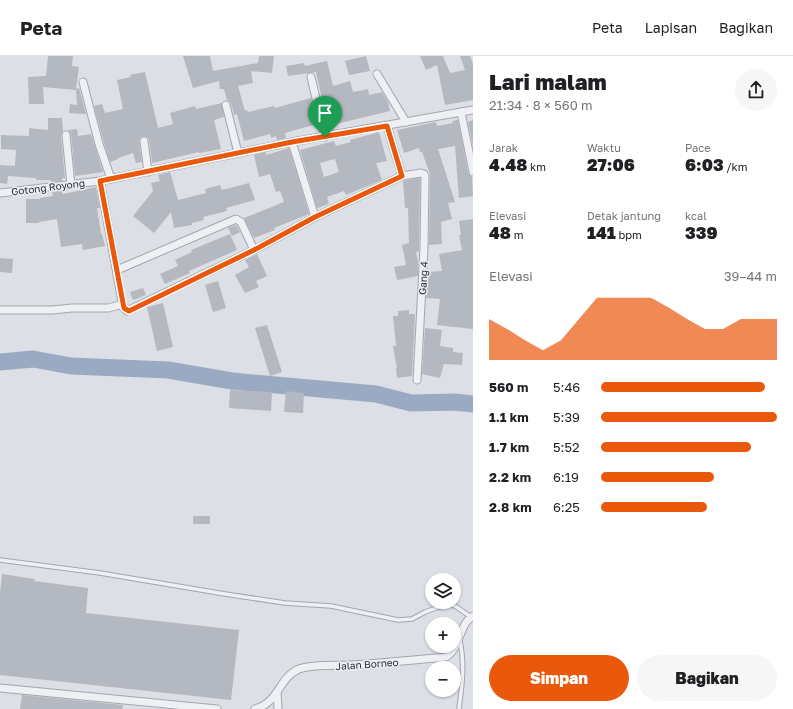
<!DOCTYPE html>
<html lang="id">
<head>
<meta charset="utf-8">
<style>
  :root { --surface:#fff; --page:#f6f6f6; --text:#202124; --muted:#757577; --line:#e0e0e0; --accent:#ea580c }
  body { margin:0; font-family:"Golos Text",sans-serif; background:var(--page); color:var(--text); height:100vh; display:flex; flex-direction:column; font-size:15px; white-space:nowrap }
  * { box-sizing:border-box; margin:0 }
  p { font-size:13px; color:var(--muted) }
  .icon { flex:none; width:22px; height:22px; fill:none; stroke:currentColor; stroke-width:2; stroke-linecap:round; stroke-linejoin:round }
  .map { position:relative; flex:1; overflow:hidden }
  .details { display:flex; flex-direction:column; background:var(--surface); width:320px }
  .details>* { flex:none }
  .tools { position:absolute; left:425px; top:517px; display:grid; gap:8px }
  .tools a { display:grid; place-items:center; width:36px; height:36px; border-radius:50%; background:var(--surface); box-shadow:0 1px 3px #0004; font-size:20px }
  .pin { position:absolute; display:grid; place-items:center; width:34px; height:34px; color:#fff; margin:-41px -17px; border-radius:50% 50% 50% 0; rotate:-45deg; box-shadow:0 0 4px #0007 }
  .pin .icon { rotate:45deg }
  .round { display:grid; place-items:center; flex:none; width:42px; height:42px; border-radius:21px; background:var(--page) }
  .head { display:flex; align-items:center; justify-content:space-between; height:68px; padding:0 16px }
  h1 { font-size:22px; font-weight:800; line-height:30px }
  .stats { display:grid; grid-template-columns:repeat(3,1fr); gap:6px; height:68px; padding:4px 16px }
  .stats div { display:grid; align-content:center }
  .stats b { font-size:17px; font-weight:800 }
  .stats small { font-size:11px; font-weight:400 }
  .stats p { font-size:11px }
  .chart { height:112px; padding:8px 16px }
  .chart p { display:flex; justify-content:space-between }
  .chart svg { width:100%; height:72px; margin-top:4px; fill:var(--accent); opacity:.7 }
  .action { display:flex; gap:8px; margin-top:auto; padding:8px 16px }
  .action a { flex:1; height:46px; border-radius:24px; background:var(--accent); color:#fff; font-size:16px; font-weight:800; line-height:46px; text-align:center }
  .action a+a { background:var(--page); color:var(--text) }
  ul { padding:0 16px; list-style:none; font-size:13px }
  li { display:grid; grid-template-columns:64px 48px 1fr; align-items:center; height:30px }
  li i { height:10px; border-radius:5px; background:var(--accent) }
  header { display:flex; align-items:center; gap:24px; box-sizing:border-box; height:56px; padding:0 20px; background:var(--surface); border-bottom:1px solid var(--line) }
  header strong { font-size:19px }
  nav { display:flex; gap:22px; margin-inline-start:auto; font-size:14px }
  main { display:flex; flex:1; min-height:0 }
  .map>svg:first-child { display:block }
</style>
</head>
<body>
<header>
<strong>Peta</strong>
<nav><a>Peta</a><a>Lapisan</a><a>Bagikan</a></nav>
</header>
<main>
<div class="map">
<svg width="473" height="653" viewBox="0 0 473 653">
  <rect width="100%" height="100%" fill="#dcdfe5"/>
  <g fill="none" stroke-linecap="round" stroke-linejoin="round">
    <polyline stroke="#9aaac3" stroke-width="17" points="0,306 33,303 71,310 168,314 232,325 376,338 411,347 455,346 473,348"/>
  </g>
  <g fill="#b4b8c1" fill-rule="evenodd">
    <polygon points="48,0 73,0 72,10 79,11 76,33 79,32 86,58 69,57 70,48 77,49 76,34 43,31 44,48 29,48 28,21 46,20"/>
    <polygon points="183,0 210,0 213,15 258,7 259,0 274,0 272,17 251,15 253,27 238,30 245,55 247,54 248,56 274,50 275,52 311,42 317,68 285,77 286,82 277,84 276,80 271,82 270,78 244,85 237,58 234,59 231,47 227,44 224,33 220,33 219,25 193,32"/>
    <polygon points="366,0 370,15 349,19 345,5"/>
    <polygon points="420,0 443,0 450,17 465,14 460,0 470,0 473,8 473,44 445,49 437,9 426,14"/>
    <polygon points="327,5 333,30 350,25 353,36 368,33 369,39 382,36 388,46 390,55 332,69 331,64 327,65 316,16 288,20 286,10 304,7 305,10"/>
    <polygon points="145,16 158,72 173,68 170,57 195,50 196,53 222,47 224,61 214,64 221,93 199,97 199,96 152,107 149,84 148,82 144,80 141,81 139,85 142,106 136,107 133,97 118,102 118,103 110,106 104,87 94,50 102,48 105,57 123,53 117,24 131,21 130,19"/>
    <polygon points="48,62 62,62 63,75 61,80 65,122 62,122 62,125 51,126 51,124 36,124 36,122 8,120 7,128 0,127 0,109 15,110 16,94 1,93 1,79 29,80 29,72 48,74"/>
    <polygon points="458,64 468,117 472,121 473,140 459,142 455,90 438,93 455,146 448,147 452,163 441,166 442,188 429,189 430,118 422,96 420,96 419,92 404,97 397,74 436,66 437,70 453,67 452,65"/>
    <polygon points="473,64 473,90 468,66"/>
    <polygon points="77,73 78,80 91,78 103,116 75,120 71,78 68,74"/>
    <path d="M379 76 387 105 376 107 382 124 346 139 344 135 327 141 329 148 317 152 300 94 334 85 336 90 351 86 350 84ZM335 103 339 116 324 121 320 107Z"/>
    <polygon points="289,92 309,158 274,172 275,174 254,182 244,162 284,146 280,135 276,136 270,118 259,121 254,99 266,96 266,99"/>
    <polygon points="170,116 178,144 206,137 205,133 220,129 222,134 249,127 255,144 226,152 227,155 203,161 204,164 192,167 192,169 174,172 171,156 154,177 133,160 153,135 151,127 160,125 158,119"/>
    <polygon points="420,122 419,192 419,195 416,196 418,206 418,220 397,224 394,211 406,209 402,189 409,187 408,152 405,152 403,125"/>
    <polygon points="96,131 100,152 97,152 101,178 102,178 105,190 83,194 82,188 61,191 57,163 39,166 39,167 26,167 26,143 40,143 40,142 53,140 52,136 63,134 63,138"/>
    <polygon points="473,163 473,273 437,269 440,243 426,242 428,216 442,215 439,198 462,194 459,179 461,179 459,165"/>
    <polygon points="236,169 240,176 232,180 228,172"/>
    <polygon points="230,178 237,194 189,215 190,217 165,228 160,218 178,210 175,204 192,196 191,194"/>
    <polygon points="257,198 267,220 256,225 259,231 245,237 235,219 249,211 245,204"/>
    <polygon points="0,202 13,203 12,217 0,216"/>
    <polygon points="218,225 226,252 213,256 205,229"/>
    <polygon points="143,232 146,239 133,244 130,236"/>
    <polygon points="163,247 173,291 157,295 147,251"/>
    <polygon points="409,254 409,258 415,258 412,320 397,322 396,312 397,312 393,290 396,290 393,260 398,260 398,255"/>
    <polygon points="267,269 282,316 270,320 255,272"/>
    <polygon points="425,272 442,274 440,290 453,292 453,296 463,297 462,309 444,308 440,322 422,318"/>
    <polygon points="230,334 272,336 271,355 229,352"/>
    <polygon points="286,335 304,337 303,357 284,356"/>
    <rect x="193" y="460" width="17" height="8"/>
    <polygon points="2,518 35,523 34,525 88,532 86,557 239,574 231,644 0,619 0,538"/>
    <polygon points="22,639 123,649 122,653 20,653"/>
  </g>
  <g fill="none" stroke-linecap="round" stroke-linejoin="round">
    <g stroke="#a2a6ae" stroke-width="5.5">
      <g id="service">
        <polyline points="0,504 100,517 225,538 285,547 331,550 398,564 412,563 425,556 448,548 455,550 471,561"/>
        <path d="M459 653C462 630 465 608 460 585"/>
      </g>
    </g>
    <g stroke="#a2a6ae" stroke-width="9">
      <g id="minor">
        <polyline points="377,18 406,66"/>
        <polyline points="311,21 325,81"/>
        <polyline points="83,26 99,88 111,123"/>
        <polyline points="226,49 238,97"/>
        <polyline points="461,56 473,116"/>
        <polyline points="387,70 402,120"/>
        <polyline points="66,79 71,129"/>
        <polyline points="144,85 148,116"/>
        <polyline points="292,86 315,161"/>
        <polyline points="100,125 123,251 127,255 254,194 315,161 402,120 421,117 424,118 425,120 424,192 417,324"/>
        <polyline points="0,137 100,125 292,86 473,54"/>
        <polyline points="117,214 236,163 241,166 254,194"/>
        <polyline points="0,254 52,254 72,252 108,252 123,248"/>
        <polyline points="0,632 217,653"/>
        <polyline points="277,636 278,653"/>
        <path d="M255 653C279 647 279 621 299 613 314 608 336 610 351 609 383 607 414 604 446 601 461 592 458 569 473 560"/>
      </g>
    </g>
    <use href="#service" stroke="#eff0f4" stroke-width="3.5"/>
    <use href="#minor" stroke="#eff0f4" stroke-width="7"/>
  </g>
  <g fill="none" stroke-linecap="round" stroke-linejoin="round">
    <g stroke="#fff" stroke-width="8">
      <polygon id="route" points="387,70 402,120 315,161 254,194 129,255 124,252 100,125 292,86"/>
    </g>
    <use href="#route" stroke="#ea580c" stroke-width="5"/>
  </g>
  <g text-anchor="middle" stroke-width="3" stroke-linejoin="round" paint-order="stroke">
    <g font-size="10" fill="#272c3a" stroke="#ebeef3">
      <text transform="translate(48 131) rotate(-7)" y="4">Gotong Royong</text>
      <text transform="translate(423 222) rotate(-87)" y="4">Gang 4</text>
      <text transform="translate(367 608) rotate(-4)" y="4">Jalan Borneo</text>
    </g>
  </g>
</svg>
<div class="tools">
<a><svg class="icon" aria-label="layers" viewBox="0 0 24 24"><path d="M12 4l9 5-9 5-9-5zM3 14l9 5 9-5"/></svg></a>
<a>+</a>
<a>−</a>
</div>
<div class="pin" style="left:325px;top:81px;background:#1e9e55"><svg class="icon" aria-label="arrive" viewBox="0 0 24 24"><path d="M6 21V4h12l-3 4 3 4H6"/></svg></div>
</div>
<section class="details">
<div class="head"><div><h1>Lari malam</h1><p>21:34 · 8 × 560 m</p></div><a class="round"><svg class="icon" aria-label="share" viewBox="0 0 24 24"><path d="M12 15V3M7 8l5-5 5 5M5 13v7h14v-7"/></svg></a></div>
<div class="stats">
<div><p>Jarak</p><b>4.48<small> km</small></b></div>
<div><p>Waktu</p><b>27:06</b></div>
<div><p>Pace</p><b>6:03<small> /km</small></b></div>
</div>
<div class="stats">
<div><p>Elevasi</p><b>48<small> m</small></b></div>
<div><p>Detak jantung</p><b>141<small> bpm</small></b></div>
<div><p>kcal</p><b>339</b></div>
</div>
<div class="chart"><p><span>Elevasi</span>39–44 m</p>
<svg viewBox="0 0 160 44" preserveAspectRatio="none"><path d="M0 44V19L10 25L20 32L30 38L40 32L50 19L60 6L70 6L80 6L90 6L100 12L110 19L120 25L130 25L140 19L150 19L160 19V44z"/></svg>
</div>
<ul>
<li><b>560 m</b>5:46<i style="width:93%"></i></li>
<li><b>1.1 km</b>5:39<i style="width:100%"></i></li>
<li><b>1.7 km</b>5:52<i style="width:85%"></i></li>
<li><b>2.2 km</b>6:19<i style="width:64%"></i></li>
<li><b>2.8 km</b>6:25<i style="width:60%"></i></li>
</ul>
<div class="action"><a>Simpan</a><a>Bagikan</a></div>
</section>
</main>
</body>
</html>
